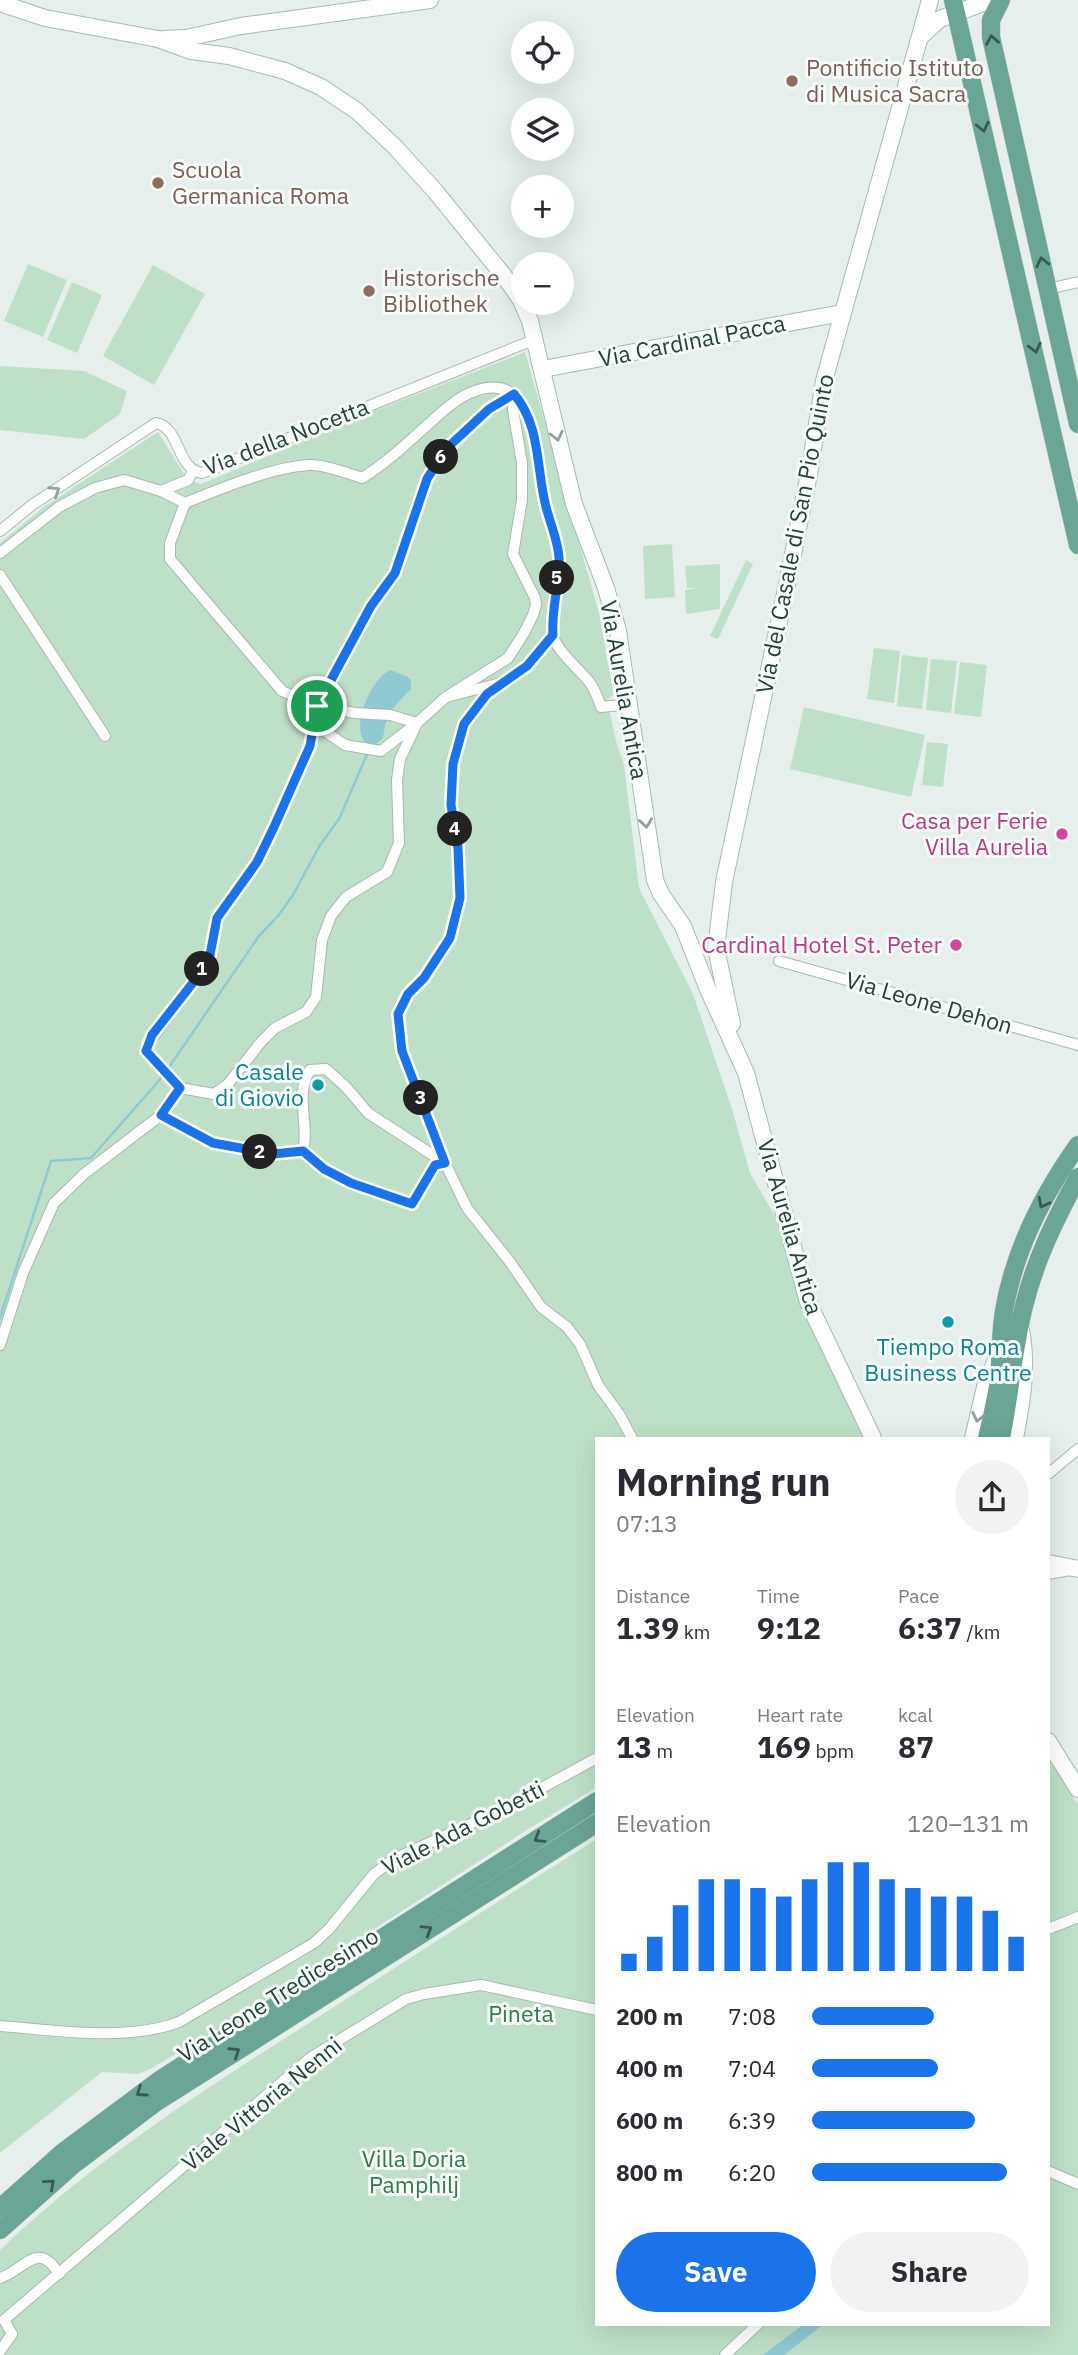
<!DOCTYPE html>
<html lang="en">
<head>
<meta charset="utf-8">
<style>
  :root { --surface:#fff; --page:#f2f2f3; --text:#2b2b33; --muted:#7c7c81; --accent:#1a73e8 }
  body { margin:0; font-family:"IBM Plex Sans",sans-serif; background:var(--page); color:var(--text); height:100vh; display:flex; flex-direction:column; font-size:26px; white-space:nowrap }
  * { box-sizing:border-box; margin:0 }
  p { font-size:23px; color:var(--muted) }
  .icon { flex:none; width:38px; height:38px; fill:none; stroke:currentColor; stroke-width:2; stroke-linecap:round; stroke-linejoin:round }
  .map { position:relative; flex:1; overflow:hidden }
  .drawer { position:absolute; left:595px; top:1437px; width:455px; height:889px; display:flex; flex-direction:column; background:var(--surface); border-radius:0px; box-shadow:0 7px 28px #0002 }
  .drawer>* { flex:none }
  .controls { position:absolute; left:511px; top:21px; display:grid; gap:14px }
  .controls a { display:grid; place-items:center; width:63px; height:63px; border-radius:50%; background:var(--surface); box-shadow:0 7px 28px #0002; font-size:35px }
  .pin { position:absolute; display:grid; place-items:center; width:60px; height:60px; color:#fff; margin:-30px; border:4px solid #fff; border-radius:50%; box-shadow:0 2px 7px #0007 }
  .km { position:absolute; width:35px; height:35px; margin:-18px; border-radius:50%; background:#222; color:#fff; font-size:19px; line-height:35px; text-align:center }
  .round { display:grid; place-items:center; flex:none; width:74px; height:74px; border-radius:37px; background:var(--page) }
  .overview { display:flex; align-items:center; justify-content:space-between; height:119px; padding:0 21px }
  h1 { font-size:38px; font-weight:700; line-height:52px }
  .figures { display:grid; grid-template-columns:repeat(3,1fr); gap:10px; height:119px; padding:7px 21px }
  .figures div { display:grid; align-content:center }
  .figures b { font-size:30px; font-weight:700 }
  .figures small { font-size:19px; font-weight:400 }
  .figures p { font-size:19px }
  .chart { height:196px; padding:14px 21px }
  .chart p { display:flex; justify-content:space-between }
  .chart svg { width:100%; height:126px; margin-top:7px; stroke:var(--accent); stroke-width:6 }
  .cta { display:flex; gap:14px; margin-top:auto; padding:14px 21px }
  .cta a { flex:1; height:80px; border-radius:42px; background:var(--accent); color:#fff; font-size:28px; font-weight:700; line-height:80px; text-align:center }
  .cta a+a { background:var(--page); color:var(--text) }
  ul { padding:0 21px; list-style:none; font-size:23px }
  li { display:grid; grid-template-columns:112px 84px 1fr; align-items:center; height:52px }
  li i { height:18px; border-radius:9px; background:var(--accent) }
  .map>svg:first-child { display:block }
</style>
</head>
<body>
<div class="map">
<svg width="1078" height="2355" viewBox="0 0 1078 2355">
  <rect width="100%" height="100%" fill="#e6efeb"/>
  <g fill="#bfe0c8">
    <polygon points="28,264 67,280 43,337 4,321"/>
    <polygon points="153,265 205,294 154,385 103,356"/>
    <polygon points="72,282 102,295 77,353 47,340"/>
    <polygon points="525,352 599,613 614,695 607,699 616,741 624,765 639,888 693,994 732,1109 750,1173 779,1223 865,1438 597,1438 597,1787 527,1830 231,2022 150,2069 138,2074 102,2072 0,2153 0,543 45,506 158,432 188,480 201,484 377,410"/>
    <polygon points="0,366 84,371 127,391 120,414 84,439 0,430"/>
    <polygon points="672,544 675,597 645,599 643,546"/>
    <polygon points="746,560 753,564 718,639 710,636"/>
    <polygon points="720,564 720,609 686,614 685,590 696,588 687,588 685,566"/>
    <polygon points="874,648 900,651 894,703 867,699"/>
    <polygon points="902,655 928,658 922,709 897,706"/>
    <polygon points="931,659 957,661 951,713 926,710"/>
    <polygon points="960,662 987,665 981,717 954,714"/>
    <polygon points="804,707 925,735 911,797 790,769"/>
    <polygon points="927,742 948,744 943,787 922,785"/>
    <path d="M1048 1755 1078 1804V2355H0V2250C96 2158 208 2087 320 2016 412 1957 504 1897 597 1839V2324H1048Z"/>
  </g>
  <g fill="#8ec9d4">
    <path d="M390 670 406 676 411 680V689L393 708 385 725 383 738 376 744 367 745C349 728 371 679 390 670Z"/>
    <polygon points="804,2324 824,2324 784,2355 763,2355"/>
  </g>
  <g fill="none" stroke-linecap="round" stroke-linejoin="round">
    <g stroke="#8ec9d4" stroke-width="2.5">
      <polyline points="167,1070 259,936 278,916 293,895 320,845 339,819 368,752"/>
      <polyline points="0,1318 51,1161 91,1158 163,1076"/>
    </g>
    <g stroke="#a8b8b2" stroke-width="12">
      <g id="street">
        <polyline points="1048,289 1078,282"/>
        <path d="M161 491 185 503C220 489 272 467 309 465 323 464 348 473 362 478 385 464 404 446 424 428 440 414 455 398 475 391 538 368 538 464 545 501 548 520 558 539 559 558 561 583 549 607 552 632 555 651 579 668 590 683 595 689 598 699 601 707L630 704"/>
        <path d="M0 531 32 505 156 423C181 428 176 469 202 473L536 339"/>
        <polyline points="0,553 59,507 95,488 124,480 161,491 188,480 193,471"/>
        <polyline points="0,575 105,736"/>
        <polyline points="553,635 526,666 487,694 464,724 453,764 451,805 458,848 460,898 450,938 424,978 408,994 398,1014 402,1051 445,1163 467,1208 510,1262 541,1307 567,1327 580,1344 598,1385 619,1414 632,1438"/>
        <polyline points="446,697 508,658 524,633 533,615 536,605 535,598 513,554 522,500 522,463 513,410 514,394"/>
        <polyline points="318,709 326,732 345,745 381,751 417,723 446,697 497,684"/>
        <polyline points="779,961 1078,1045"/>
        <polyline points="180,1088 214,1094 228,1084 261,1042 275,1028 306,1012 316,997 322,940 331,916 346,897 387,872 399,843 397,780 400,759 417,723 390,715 355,713 317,706 282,691 170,559 170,543 185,503"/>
        <polyline points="180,1088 146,1051 148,1044 192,984 210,955 217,918 257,862 274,827 310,746 317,706 371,606 395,573 427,479 446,449 489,409 514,394"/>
        <polyline points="161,1115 213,1143 273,1154 303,1151 324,1169 351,1183 412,1204 435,1165 445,1163"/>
        <path d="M303 1151C310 1126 294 1095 310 1070L326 1069 346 1087 368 1113 445 1163"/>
        <polyline points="0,1345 23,1273 54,1203 84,1174 161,1115 180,1088"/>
        <polyline points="1048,1474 1078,1449"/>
        <polyline points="1048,1574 1070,1570"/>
        <polyline points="1048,1929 1078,1917"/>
        <path d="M0 2026C55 2030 126 2042 179 2022L314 1943 329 1929 374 1874 394 1859 503 1809 597 1758"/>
        <polyline points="1048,2171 1078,2184"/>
        <path d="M0 2278C25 2270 38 2239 59 2274"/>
        <polyline points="0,2351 12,2334 4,2320 310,2058 406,1999 424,1994 481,1985 597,2010"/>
        <polyline points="725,2355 758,2324"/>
      </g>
    </g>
    <g stroke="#a4bbb3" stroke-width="18">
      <g id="secondary">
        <polyline points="0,3 45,18 158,39 191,51 229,56 285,71 321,87 357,111 395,147 435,191 504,276 521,300 530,321 574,504 606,588 618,631 655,880 661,894 683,926 707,987 746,1073 808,1302 873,1438"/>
        <polyline points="921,36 940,19 991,0"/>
        <polyline points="164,39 186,38 241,26 430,0"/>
        <polyline points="543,369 842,313"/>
        <polyline points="732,1024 716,948 724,882 785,594 809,474 824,381 930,0"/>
        <polyline points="973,1438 985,1387 998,1355"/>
        <path d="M1015 1438C1022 1402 1028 1367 1021 1330"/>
        <polyline points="1048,1563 1078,1569"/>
        <polyline points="1048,1741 1078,1789"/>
      </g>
    </g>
    <g stroke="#c2cac8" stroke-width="19">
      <g id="primary">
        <polyline points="953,0 1078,545"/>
        <polyline points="1001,0 991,20 991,37 1078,424"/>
        <path d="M987 1438C991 1421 995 1403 998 1386 1001 1361 1000 1335 1004 1311 1014 1251 1044 1193 1078 1145"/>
        <path d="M1001 1438C1010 1395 1013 1349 1024 1306 1035 1260 1056 1218 1078 1177"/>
        <polyline points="0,2208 63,2152 161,2079 597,1801"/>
        <polyline points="0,2230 73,2165 155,2103 597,1823"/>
      </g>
    </g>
    <use href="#street" stroke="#fff" stroke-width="10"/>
    <use href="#secondary" stroke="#fff" stroke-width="16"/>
    <use href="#primary" stroke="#6aa596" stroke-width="18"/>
  </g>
  <defs><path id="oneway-chevron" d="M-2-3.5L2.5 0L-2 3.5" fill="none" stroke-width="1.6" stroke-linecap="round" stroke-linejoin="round" transform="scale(1.75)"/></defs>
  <g stroke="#365b51">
    <use href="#oneway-chevron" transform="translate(992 40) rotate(-100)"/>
    <use href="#oneway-chevron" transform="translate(983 127) rotate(77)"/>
    <use href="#oneway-chevron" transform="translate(1042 262) rotate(-103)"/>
    <use href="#oneway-chevron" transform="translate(1035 348) rotate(77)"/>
    <use href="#oneway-chevron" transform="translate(1043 1203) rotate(117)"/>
    <use href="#oneway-chevron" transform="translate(539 1838) rotate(148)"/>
    <use href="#oneway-chevron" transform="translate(427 1930) rotate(-32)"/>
    <use href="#oneway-chevron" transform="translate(235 2052) rotate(-33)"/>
    <use href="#oneway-chevron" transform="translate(141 2092) rotate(145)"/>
    <use href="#oneway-chevron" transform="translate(50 2184) rotate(-41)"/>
  </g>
  <g stroke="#92a09c">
    <use href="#oneway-chevron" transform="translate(557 436) rotate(77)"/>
    <use href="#oneway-chevron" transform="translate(55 491) rotate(-33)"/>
    <use href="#oneway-chevron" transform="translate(646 823) rotate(82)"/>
    <use href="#oneway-chevron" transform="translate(978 1417) rotate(102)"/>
  </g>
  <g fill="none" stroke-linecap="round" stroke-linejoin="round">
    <g stroke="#fff" stroke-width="14">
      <path id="route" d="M514 394C541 426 536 468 546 507 550 523 559 543 559 559 560 585 551 607 553 635L527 666 487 694 464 724 453 764 451 805 458 848 460 898 450 938 424 978 408 994 398 1014 402 1051 445 1163 435 1165 412 1204 351 1183 324 1169 303 1151 273 1154 213 1143 161 1115 180 1088 146 1051 152 1035 192 984 210 955 217 918 257 862 274 827 310 746 317 706 371 606 395 573 427 479 446 449 489 409Z"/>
    </g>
    <use href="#route" stroke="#1a73e8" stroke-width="9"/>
  </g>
  <g fill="#8d6e63" stroke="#f7fbf9" stroke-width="2.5">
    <circle cx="792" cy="81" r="7"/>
    <circle cx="158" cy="183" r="7"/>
    <circle cx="369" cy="291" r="7"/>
  </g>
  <g fill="#d1479c" stroke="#f7fbf9" stroke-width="2.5">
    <circle cx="1062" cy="834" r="7"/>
    <circle cx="956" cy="945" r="7"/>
  </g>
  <g fill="#0f9aa8" stroke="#f7fbf9" stroke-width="2.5">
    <circle cx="318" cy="1085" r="7"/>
    <circle cx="948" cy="1322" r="7"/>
  </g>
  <g text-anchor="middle" stroke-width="6" stroke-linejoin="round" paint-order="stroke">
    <g font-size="23" fill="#785e54" stroke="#f7fbf9" text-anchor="start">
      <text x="806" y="76">Pontificio Istituto<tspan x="806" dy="26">di Musica Sacra</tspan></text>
      <text x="172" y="178">Scuola<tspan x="172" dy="26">Germanica Roma</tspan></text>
      <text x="383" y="286">Historische<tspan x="383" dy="26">Bibliothek</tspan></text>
    </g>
    <g font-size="23" fill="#24423a" stroke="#f7fbf9">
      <text transform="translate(692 341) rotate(-11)" y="8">Via Cardinal Pacca</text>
      <text transform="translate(286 437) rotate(-21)" y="8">Via della Nocetta</text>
      <text transform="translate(795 534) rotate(-79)" y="8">Via del Casale di San Pio Quinto</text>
      <text transform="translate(624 690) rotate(80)" y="8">Via Aurelia Antica</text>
      <text transform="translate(929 1003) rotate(16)" y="8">Via Leone Dehon</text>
      <text transform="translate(790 1227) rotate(74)" y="8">Via Aurelia Antica</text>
      <text transform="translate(463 1828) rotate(-27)" y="8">Viale Ada Gobetti</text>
      <text transform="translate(278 1995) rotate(-32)" y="8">Via Leone Tredicesimo</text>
      <text transform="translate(262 2104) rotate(-39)" y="8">Viale Vittoria Nenni</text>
    </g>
    <g font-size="23" fill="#b23c85" stroke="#f7fbf9" text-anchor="end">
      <text x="1048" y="829">Casa per Ferie<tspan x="1048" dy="26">Villa Aurelia</tspan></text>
      <text x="942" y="953">Cardinal Hotel St. Peter</text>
    </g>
    <g font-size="23" fill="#0d838f" stroke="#f7fbf9" text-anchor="end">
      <text x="304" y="1080">Casale<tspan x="304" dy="26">di Giovio</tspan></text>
      <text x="948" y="1355" text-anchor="middle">Tiempo Roma<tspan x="948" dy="26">Business Centre</tspan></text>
    </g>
    <g font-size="23" fill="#2d7a4b" stroke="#f7fbf9">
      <text x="521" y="2022">Pineta</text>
      <text x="414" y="2167">Villa Doria<tspan x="414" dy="26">Pamphilj</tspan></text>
    </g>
  </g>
</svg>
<div class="controls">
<a><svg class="icon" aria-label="locate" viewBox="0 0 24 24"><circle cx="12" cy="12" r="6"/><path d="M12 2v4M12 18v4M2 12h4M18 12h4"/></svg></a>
<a><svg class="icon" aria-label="layers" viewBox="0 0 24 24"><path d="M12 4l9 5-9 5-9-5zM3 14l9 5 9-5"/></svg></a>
<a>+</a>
<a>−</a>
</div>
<div class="pin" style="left:317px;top:706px;background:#1e9e55"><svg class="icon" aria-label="arrive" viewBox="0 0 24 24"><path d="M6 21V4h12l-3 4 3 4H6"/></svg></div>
<b class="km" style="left:202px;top:969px">1</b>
<b class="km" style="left:260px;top:1152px">2</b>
<b class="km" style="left:421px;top:1098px">3</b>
<b class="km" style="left:455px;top:829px">4</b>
<b class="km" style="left:557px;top:578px">5</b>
<b class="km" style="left:441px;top:457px">6</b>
<section class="drawer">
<div class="overview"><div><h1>Morning run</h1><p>07:13</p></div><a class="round"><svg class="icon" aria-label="share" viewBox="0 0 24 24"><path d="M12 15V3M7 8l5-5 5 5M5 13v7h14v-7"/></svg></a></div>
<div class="figures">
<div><p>Distance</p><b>1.39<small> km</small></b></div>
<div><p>Time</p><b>9:12</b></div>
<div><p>Pace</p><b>6:37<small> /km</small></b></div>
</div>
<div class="figures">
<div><p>Elevation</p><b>13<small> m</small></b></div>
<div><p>Heart rate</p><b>169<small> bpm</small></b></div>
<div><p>kcal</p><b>87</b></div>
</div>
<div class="chart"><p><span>Elevation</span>120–131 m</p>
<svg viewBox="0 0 160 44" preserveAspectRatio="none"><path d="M5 44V38M15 44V32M25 44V21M35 44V12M45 44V12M55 44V15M65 44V18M75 44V12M85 44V6M95 44V6M105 44V12M115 44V15M125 44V18M135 44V18M145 44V23M155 44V32"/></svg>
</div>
<ul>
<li><b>200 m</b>7:08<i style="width:56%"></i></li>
<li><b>400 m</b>7:04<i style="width:58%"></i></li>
<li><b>600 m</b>6:39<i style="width:75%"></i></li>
<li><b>800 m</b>6:20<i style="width:90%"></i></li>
</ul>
<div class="cta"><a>Save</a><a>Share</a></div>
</section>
</div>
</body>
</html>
